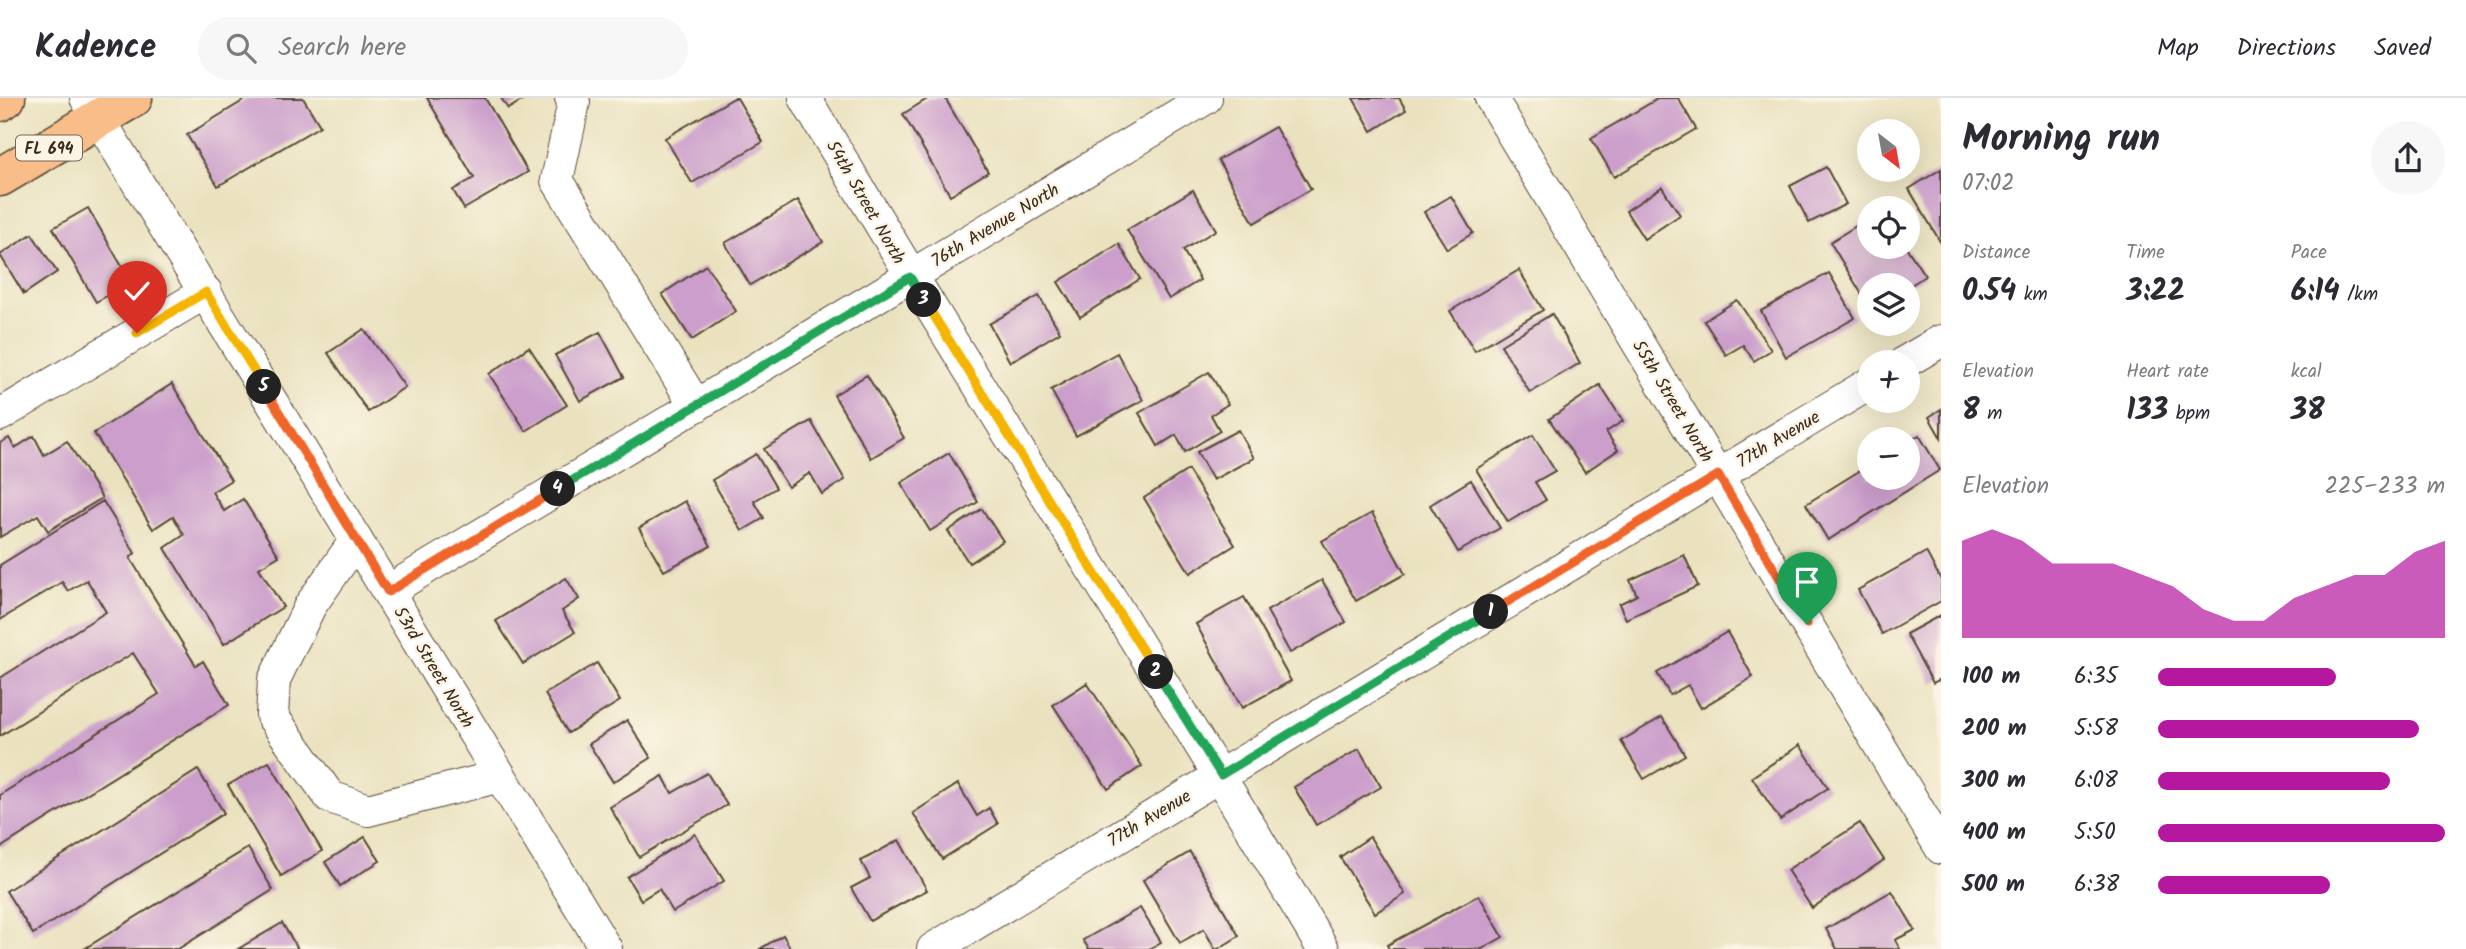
<!DOCTYPE html>
<html lang="en">
<head>
<meta charset="utf-8">
<style>
  :root { --surface:#fff; --page:#f7f7f7; --text:#2b2b33; --muted:#7c7c81; --line:#e1e1e2; --accent:#b5179e }
  body { margin:0; font-family:Kalam,sans-serif; background:var(--page); color:var(--text); height:100vh; display:flex; flex-direction:column; font-size:26px; white-space:nowrap }
  * { box-sizing:border-box; margin:0 }
  p { font-size:23px; color:var(--muted) }
  .icon { flex:none; width:38px; height:38px; fill:none; stroke:currentColor; stroke-width:2; stroke-linecap:round; stroke-linejoin:round }
  .map { position:relative; flex:1; overflow:hidden }
  .sheet { display:flex; flex-direction:column; background:var(--surface); width:525px }
  .sheet>* { flex:none }
  .needle { width:46px; rotate:149deg }
  .controls { position:absolute; left:1857px; top:21px; display:grid; gap:14px }
  .controls a { display:grid; place-items:center; width:63px; height:63px; border-radius:50%; background:var(--surface); box-shadow:0 7px 28px #0002; font-size:35px }
  .pin { position:absolute; display:grid; place-items:center; width:60px; height:60px; color:#fff; margin:-72px -30px; border-radius:50% 50% 50% 0; rotate:-45deg; box-shadow:0 0 7px #0007 }
  .pin .icon { rotate:45deg }
  .km { position:absolute; width:35px; height:35px; margin:-18px; border-radius:50%; background:#222; color:#fff; font-size:19px; line-height:35px; text-align:center }
  .round { display:grid; place-items:center; flex:none; width:74px; height:74px; border-radius:37px; background:var(--page) }
  .summary { display:flex; align-items:center; justify-content:space-between; height:119px; padding:0 21px }
  h1 { font-size:38px; font-weight:800; line-height:52px }
  .metrics { display:grid; grid-template-columns:repeat(3,1fr); gap:10px; height:119px; padding:7px 21px }
  .metrics div { display:grid; align-content:center }
  .metrics b { font-size:30px; font-weight:800 }
  .metrics small { font-size:19px; font-weight:400 }
  .metrics p { font-size:19px }
  .chart { height:196px; padding:14px 21px }
  .chart p { display:flex; justify-content:space-between }
  .chart svg { width:100%; height:126px; margin-top:7px; fill:var(--accent); opacity:.7 }
  ul { padding:0 21px; list-style:none; font-size:23px }
  li { display:grid; grid-template-columns:112px 84px 1fr; align-items:center; height:52px }
  li i { height:18px; border-radius:9px; background:var(--accent) }
  header { display:flex; align-items:center; gap:42px; box-sizing:border-box; height:98px; padding:0 35px; background:var(--surface); border-bottom:2px solid var(--line) }
  header strong { font-size:33px }
  nav { display:flex; gap:38px; margin-inline-start:auto; font-size:24px }
  .search { width:490px; height:63px; background:var(--page); display:flex; align-items:center; gap:18px; box-sizing:border-box; padding:0 24px; border-radius:38px; color:var(--muted); font-size:26px }
  main { display:flex; flex:1; min-height:0 }
  .map>svg:first-child { display:block }
</style>
</head>
<body>
<header>
<strong>Kadence</strong>
<div class="search"><svg class="icon" aria-label="search" viewBox="0 0 24 24"><circle cx="10" cy="10" r="6"/><path d="M15 15l6 6"/></svg>Search here</div>
<nav><a>Map</a><a>Directions</a><a>Saved</a></nav>
</header>
<main>
<div class="map">
<svg width="1941" height="851" viewBox="0 0 1941 851">
  <rect width="100%" height="100%" fill="#fcf5e5"/>
  <filter id="ink" filterUnits="userSpaceOnUse"><feTurbulence type="fractalNoise" baseFrequency=".0143" numOctaves="2"/><feDisplacementMap in="SourceGraphic" scale="14" xChannelSelector="R" yChannelSelector="G"/><feConvolveMatrix kernelMatrix="1 2 1 2 8 2 1 2 1" color-interpolation-filters="sRGB"/></filter>
  <filter id="wash" filterUnits="userSpaceOnUse"><feTurbulence type="fractalNoise" baseFrequency=".00686" numOctaves="4" result="noise"/><feDisplacementMap in="SourceGraphic" scale="28" xChannelSelector="R" yChannelSelector="G"/><feGaussianBlur stdDeviation="1.57" result="paint"/><feColorMatrix in="noise" values="0 0 0 0 0 0 0 0 0 0 0 0 0 0 0 0 0 1.4 0 .05"/><feComposite in="paint" operator="in"/></filter>
  <g filter="url(#wash)">
    <rect width="100%" height="100%" fill="#eae2bf"/>
    <g id="blocks">
      <g fill="#cb9ecb">
        <polygon points="248,0 303,0 320,28 218,88 187,37"/>
        <polygon points="427,0 485,0 528,74 464,111 453,92 474,80"/>
        <polygon points="501,0 526,0 508,11"/>
        <polygon points="734,0 737,0 763,44 692,85 665,40"/>
        <polygon points="929,0 945,0 988,74 950,97 903,16"/>
        <polygon points="1353,0 1399,0 1406,12 1372,33"/>
        <polygon points="1659,0 1678,0 1696,31 1614,79 1591,40"/>
        <polygon points="1275,29 1311,91 1254,125 1218,62"/>
        <polygon points="1826,69 1846,106 1809,125 1790,88"/>
        <polygon points="1941,71 1941,145 1909,91"/>
        <polygon points="1662,89 1680,117 1644,141 1626,113"/>
        <polygon points="1193,92 1216,132 1183,152 1200,182 1169,201 1127,132"/>
        <polygon points="1451,98 1473,135 1447,151 1424,114"/>
        <polygon points="798,102 823,144 750,187 725,145"/>
        <polygon points="88,110 131,184 96,204 53,130"/>
        <polygon points="1869,120 1869,149 1906,149 1925,178 1908,189 1908,187 1869,187 1869,208 1830,144"/>
        <polygon points="32,136 57,174 24,196 0,157"/>
        <polygon points="1119,146 1140,181 1080,219 1058,184"/>
        <polygon points="706,167 736,213 692,242 662,196"/>
        <polygon points="1519,172 1543,212 1475,253 1450,213"/>
        <polygon points="1829,175 1855,220 1786,259 1761,213"/>
        <polygon points="1039,198 1060,234 1010,264 989,226"/>
        <polygon points="1737,202 1771,252 1754,263 1743,247 1726,257 1704,223"/>
        <polygon points="1552,216 1580,265 1530,295 1501,247"/>
        <polygon points="364,231 405,289 368,314 328,255"/>
        <polygon points="600,234 624,279 580,303 555,257"/>
        <polygon points="529,249 567,307 526,333 489,276"/>
        <polygon points="1117,255 1143,302 1076,338 1051,292"/>
        <polygon points="1209,274 1228,306 1211,317 1220,333 1185,354 1176,337 1158,348 1139,315"/>
        <polygon points="867,277 904,340 871,360 834,297"/>
        <polygon points="172,286 231,382 212,394 224,413 243,401 279,458 259,470 283,509 224,546 165,450 184,437 173,418 153,431 94,335"/>
        <polygon points="1600,287 1623,323 1606,334 1618,352 1585,374 1549,321"/>
        <polygon points="1941,311 1941,340 1929,319"/>
        <polygon points="811,323 845,382 822,396 810,375 788,389 764,351"/>
        <polygon points="1238,332 1254,360 1213,382 1197,354"/>
        <polygon points="1533,337 1555,373 1535,384 1546,402 1508,424 1476,371"/>
        <polygon points="1919,337 1940,372 1828,442 1806,406 1869,367 1869,380 1908,380 1908,343"/>
        <polygon points="34,338 44,357 67,343 102,400 48,433 38,417 0,439 0,345 9,340 15,350"/>
        <polygon points="949,355 978,404 930,433 901,385"/>
        <polygon points="756,356 776,390 754,403 764,420 742,433 712,382"/>
        <polygon points="1188,372 1235,447 1190,475 1144,400"/>
        <polygon points="1471,382 1500,430 1458,454 1430,407"/>
        <polygon points="103,403 135,455 130,460 196,568 203,563 229,607 0,750 0,697 159,596 133,555 0,638 0,580 106,514 87,482 68,493 62,484 0,522 0,467"/>
        <polygon points="685,403 711,448 664,473 639,430"/>
        <polygon points="982,411 1003,443 969,465 948,433"/>
        <polygon points="1372,415 1405,476 1356,503 1322,443"/>
        <polygon points="1926,454 1941,482 1941,503 1882,536 1858,492"/>
        <polygon points="1684,457 1698,488 1626,521 1619,506 1637,497 1630,482"/>
        <polygon points="566,480 579,501 562,513 575,534 523,566 496,523"/>
        <polygon points="1322,482 1346,524 1290,555 1267,513"/>
        <polygon points="1244,499 1291,583 1242,610 1196,526"/>
        <polygon points="1941,517 1941,581 1933,585 1906,536"/>
        <polygon points="1727,534 1753,579 1701,610 1688,587 1670,597 1657,575"/>
        <polygon points="597,565 620,603 568,635 545,596"/>
        <polygon points="1087,585 1142,668 1108,691 1053,607"/>
        <polygon points="1662,619 1685,657 1644,681 1621,643"/>
        <polygon points="627,622 651,660 613,684 589,646"/>
        <polygon points="1800,647 1828,690 1780,722 1752,679"/>
        <polygon points="1359,651 1381,689 1316,727 1294,689"/>
        <polygon points="269,664 322,753 281,778 228,687"/>
        <polygon points="198,672 224,715 33,836 6,793"/>
        <polygon points="707,675 727,707 639,759 610,709 663,678 672,695"/>
        <polygon points="958,686 977,718 989,710 998,726 942,761 913,715"/>
        <polygon points="1860,725 1884,762 1812,810 1787,772"/>
        <polygon points="695,736 724,783 673,814 659,791 641,802 627,779"/>
        <polygon points="365,739 380,763 340,788 325,764"/>
        <polygon points="1370,739 1405,796 1375,815 1340,759"/>
        <polygon points="899,742 927,792 870,823 851,790 870,780 861,763"/>
        <polygon points="248,750 273,792 178,851 84,851"/>
        <polygon points="1190,754 1239,838 1218,851 1215,851 1204,831 1180,845 1143,782"/>
        <polygon points="1892,793 1915,832 1895,842 1900,851 1837,851 1826,831"/>
        <polygon points="1479,797 1503,839 1482,851 1389,851 1387,847"/>
        <polygon points="1140,810 1161,844 1149,851 1089,851 1083,842"/>
        <polygon points="282,825 298,851 238,851"/>
        <polygon points="783,837 791,851 760,851"/>
      </g>
    </g>
  </g>
  <g filter="url(#ink)">
    <use href="#blocks" fill-opacity="0" stroke="#554636" stroke-width="2"/>
    <g fill="none" stroke-linecap="round" stroke-linejoin="round">
      <g stroke="#554636" stroke-width="34">
        <g id="minor">
          <polyline points="86,0 606,851"/>
          <polyline points="571,0 574,4 557,82 696,308"/>
          <path d="M805 0C973 286 1155 565 1323 851"/>
          <polyline points="1491,0 1941,750"/>
          <polyline points="1905,264 1941,243"/>
          <polyline points="0,317 206,194"/>
          <polyline points="356,442 310,508 274,582 272,618 330,699 368,712 500,678"/>
          <polyline points="388,493 1206,0"/>
          <polyline points="933,851 1869,286"/>
        </g>
      </g>
      <g stroke="#554636" stroke-width="41">
        <g id="major">
          <polyline points="0,4 6,0"/>
          <polyline points="0,79 133,0"/>
        </g>
      </g>
      <use href="#minor" stroke="#fff" stroke-width="32"/>
      <use href="#major" stroke="#f8bd89" stroke-width="38"/>
    </g>
  </g>
  <g fill="none" stroke-linecap="round" stroke-linejoin="round" filter="url(#ink)">
    <g stroke="#fff" stroke-width="14">
      <polyline id="split-1" points="1491,514 1718,377 1807,526"/>
    </g>
    <g stroke="#fff" stroke-width="14">
      <polyline id="split-2" points="1156,574 1221,677 1491,514"/>
    </g>
    <g stroke="#fff" stroke-width="14">
      <polyline id="split-3" points="924,202 1156,574"/>
    </g>
    <g stroke="#fff" stroke-width="14">
      <polyline id="split-4" points="558,391 910,179 924,202"/>
    </g>
    <g stroke="#fff" stroke-width="14">
      <polyline id="split-5" points="264,289 388,494 558,391"/>
    </g>
    <g stroke="#fff" stroke-width="14">
      <polyline id="split-6" points="137,235 206,194 264,289"/>
    </g>
    <use href="#split-1" stroke="#f0652b" stroke-width="9"/>
    <use href="#split-2" stroke="#22a559" stroke-width="9"/>
    <use href="#split-3" stroke="#f5b400" stroke-width="9"/>
    <use href="#split-4" stroke="#22a559" stroke-width="9"/>
    <use href="#split-5" stroke="#f0652b" stroke-width="9"/>
    <use href="#split-6" stroke="#f5b400" stroke-width="9"/>
  </g>
  <g text-anchor="middle" stroke-width="5" stroke-linejoin="round" paint-order="stroke">
    <rect fill="#fcf5e5" stroke="#75675a" stroke-width="2" x="16" y="37.5" width="66" height="25" rx="5"/>
    <g font-size="16" font-weight="bold" fill="#3b2a1e">
      <text x="49" y="56">FL 694</text>
    </g>
    <g font-size="18" fill="#3b2a1e" stroke="#fcf5e5">
      <text transform="translate(866 104) rotate(60)" y="6">54th Street North</text>
      <text transform="translate(995 127) rotate(-31)" y="6">76th Avenue North</text>
      <text transform="translate(1673 303) rotate(59)" y="6">55th Street North</text>
      <text transform="translate(1778 341) rotate(-31)" y="6">77th Avenue</text>
      <text transform="translate(434 569) rotate(59)" y="6">53rd Street North</text>
      <text transform="translate(1149 720) rotate(-31)" y="6">77th Avenue</text>
    </g>
  </g>
</svg>
<div class="controls">
<a><svg class="needle" viewBox="-14 -14 28 28"><path d="M0-13l5 13h-10z" fill="#e53935"/><path d="M0 13l5-13h-10z" fill="#7c7c81"/></svg></a>
<a><svg class="icon" aria-label="locate" viewBox="0 0 24 24"><circle cx="12" cy="12" r="6"/><path d="M12 2v4M12 18v4M2 12h4M18 12h4"/></svg></a>
<a><svg class="icon" aria-label="layers" viewBox="0 0 24 24"><path d="M12 4l9 5-9 5-9-5zM3 14l9 5 9-5"/></svg></a>
<a>+</a>
<a>−</a>
</div>
<div class="pin" style="left:1807px;top:526px;background:#1e9e55"><svg class="icon" aria-label="arrive" viewBox="0 0 24 24"><path d="M6 21V4h12l-3 4 3 4H6"/></svg></div>
<div class="pin" style="left:137px;top:235px;background:#d93025"><svg class="icon" aria-label="check" viewBox="0 0 24 24"><path d="M5 12l5 5 9-10"/></svg></div>
<b class="km" style="left:1491px;top:514px">1</b>
<b class="km" style="left:1156px;top:574px">2</b>
<b class="km" style="left:924px;top:202px">3</b>
<b class="km" style="left:558px;top:391px">4</b>
<b class="km" style="left:264px;top:289px">5</b>
</div>
<section class="sheet">
<div class="summary"><div><h1>Morning run</h1><p>07:02</p></div><a class="round"><svg class="icon" aria-label="share" viewBox="0 0 24 24"><path d="M12 15V3M7 8l5-5 5 5M5 13v7h14v-7"/></svg></a></div>
<div class="metrics">
<div><p>Distance</p><b>0.54<small> km</small></b></div>
<div><p>Time</p><b>3:22</b></div>
<div><p>Pace</p><b>6:14<small> /km</small></b></div>
</div>
<div class="metrics">
<div><p>Elevation</p><b>8<small> m</small></b></div>
<div><p>Heart rate</p><b>133<small> bpm</small></b></div>
<div><p>kcal</p><b>38</b></div>
</div>
<div class="chart"><p><span>Elevation</span>225–233 m</p>
<svg viewBox="0 0 160 44" preserveAspectRatio="none"><path d="M0 44V10L10 6L20 10L30 18L40 18L50 18L60 22L70 26L80 34L90 38L100 38L110 30L120 26L130 22L140 22L150 14L160 10V44z"/></svg>
</div>
<ul>
<li><b>100 m</b>6:35<i style="width:62%"></i></li>
<li><b>200 m</b>5:58<i style="width:91%"></i></li>
<li><b>300 m</b>6:08<i style="width:81%"></i></li>
<li><b>400 m</b>5:50<i style="width:100%"></i></li>
<li><b>500 m</b>6:38<i style="width:60%"></i></li>
</ul>
</section>
</main>
</body>
</html>
